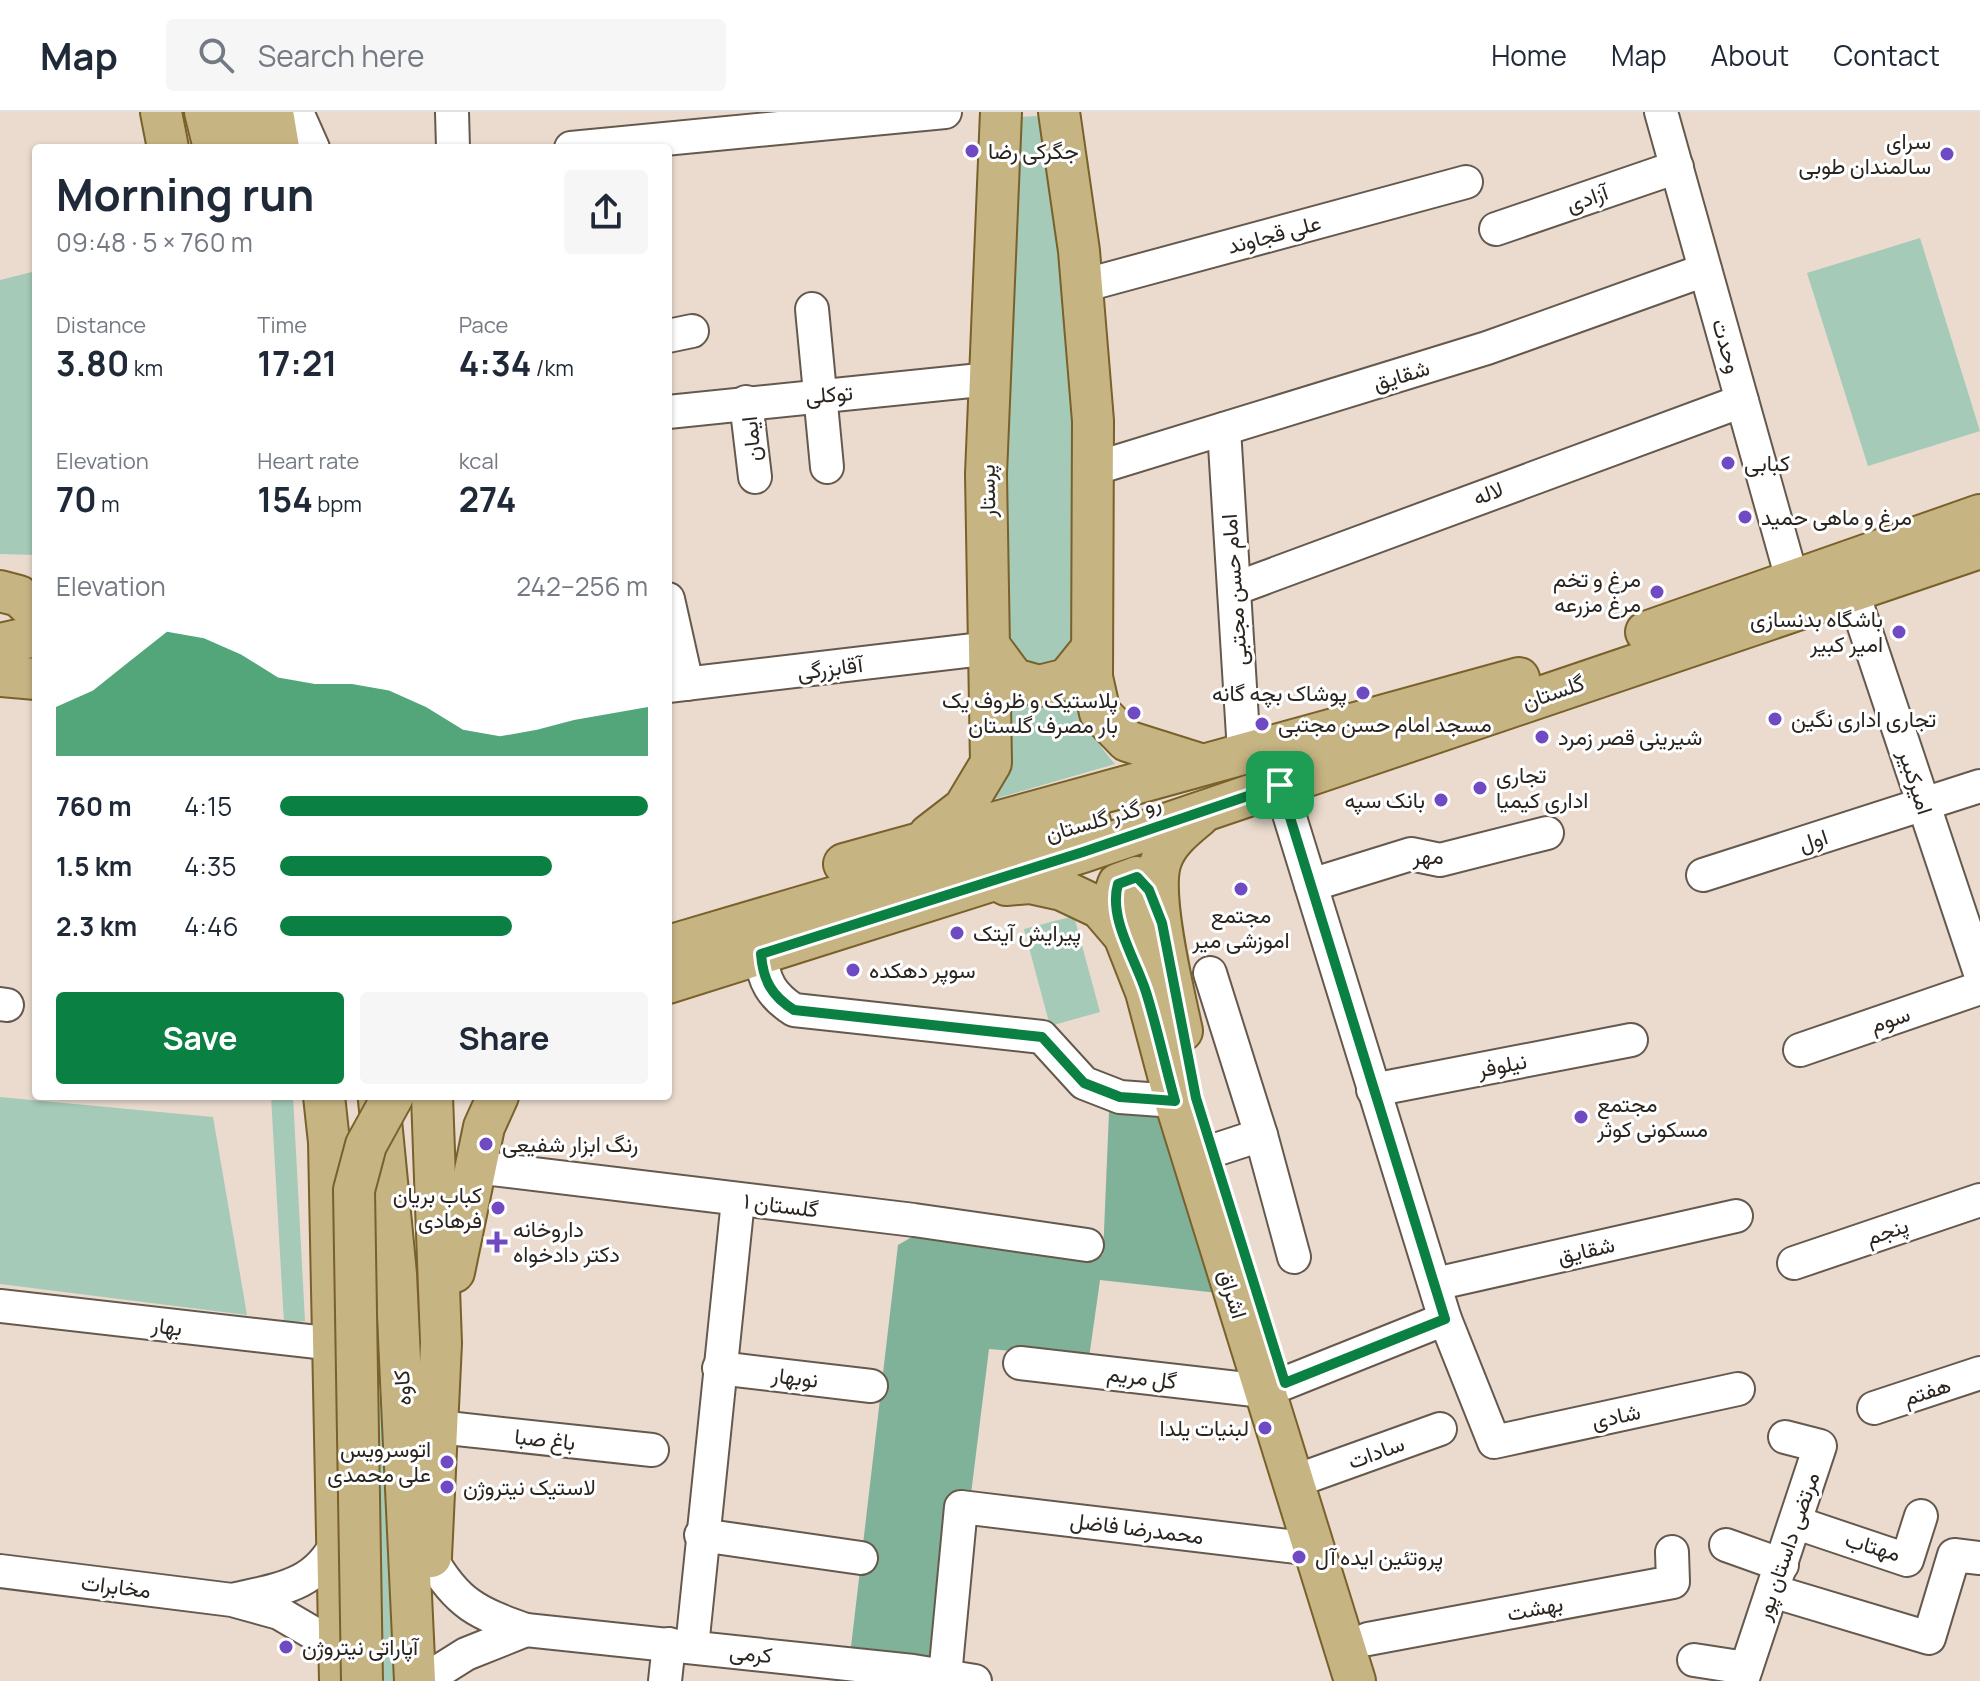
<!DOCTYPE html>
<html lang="en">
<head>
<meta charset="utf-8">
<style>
  :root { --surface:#fff; --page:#f6f6f7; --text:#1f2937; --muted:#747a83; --line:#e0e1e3; --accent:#0b8043 }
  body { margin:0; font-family:Manrope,Vazirmatn,sans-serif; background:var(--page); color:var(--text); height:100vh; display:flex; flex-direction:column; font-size:30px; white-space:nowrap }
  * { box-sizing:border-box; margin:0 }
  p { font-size:26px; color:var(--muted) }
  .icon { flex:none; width:44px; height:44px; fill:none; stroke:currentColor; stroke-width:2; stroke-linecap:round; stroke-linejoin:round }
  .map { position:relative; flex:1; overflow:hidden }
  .side { position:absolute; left:32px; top:32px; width:640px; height:956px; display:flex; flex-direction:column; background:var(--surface); border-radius:8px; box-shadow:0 2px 6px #0004 }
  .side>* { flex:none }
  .pin { position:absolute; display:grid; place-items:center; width:68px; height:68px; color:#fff; margin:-34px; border-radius:16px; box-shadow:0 4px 12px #0006 }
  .round { display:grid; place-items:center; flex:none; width:84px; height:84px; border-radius:8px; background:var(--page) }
  .headline { display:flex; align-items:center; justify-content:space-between; height:136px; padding:0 24px }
  h1 { font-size:44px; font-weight:700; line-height:60px }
  .stats { display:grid; grid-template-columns:repeat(3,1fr); gap:12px; height:136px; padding:8px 24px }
  .stats div { display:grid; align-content:center }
  .stats b { font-size:34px; font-weight:700 }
  .stats small { font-size:22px; font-weight:400 }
  .stats p { font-size:22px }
  .chart { height:224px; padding:16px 24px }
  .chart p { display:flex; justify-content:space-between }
  .chart svg { width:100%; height:144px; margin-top:8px; fill:var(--accent); opacity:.7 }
  .button { display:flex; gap:16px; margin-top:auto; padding:16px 24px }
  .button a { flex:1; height:92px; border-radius:8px; background:var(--accent); color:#fff; font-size:32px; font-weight:700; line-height:92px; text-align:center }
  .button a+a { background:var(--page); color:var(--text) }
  ul { padding:0 24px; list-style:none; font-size:26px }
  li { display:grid; grid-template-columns:128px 96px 1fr; align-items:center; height:60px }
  li i { height:20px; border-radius:10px; background:var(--accent) }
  header { display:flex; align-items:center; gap:48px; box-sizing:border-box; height:112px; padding:0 40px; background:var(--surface); border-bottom:2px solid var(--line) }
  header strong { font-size:38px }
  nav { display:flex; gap:44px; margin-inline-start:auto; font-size:28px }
  .search { width:560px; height:72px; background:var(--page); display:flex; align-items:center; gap:20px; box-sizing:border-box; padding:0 28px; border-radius:8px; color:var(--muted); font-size:30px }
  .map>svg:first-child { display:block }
</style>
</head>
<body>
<header>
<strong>Map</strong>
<div class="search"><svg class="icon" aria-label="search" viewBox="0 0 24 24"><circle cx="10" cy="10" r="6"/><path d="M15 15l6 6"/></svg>Search here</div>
<nav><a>Home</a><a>Map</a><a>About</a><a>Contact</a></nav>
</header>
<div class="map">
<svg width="1980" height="1569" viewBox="0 0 1980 1569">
  <rect width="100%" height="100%" fill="#eadbce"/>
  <g fill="#a5cab7">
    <path d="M1036 4 1050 18 1073 195 1080 520 1069 544C1003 575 1009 528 1000 477L1021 5Z"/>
    <polygon points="1920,126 1980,319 1868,354 1807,161"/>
    <polygon points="36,159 36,443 0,442 0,168"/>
    <path d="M1001 571 1078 575C1083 606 1094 628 1115 652L984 690Z"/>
    <polygon points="1074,804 1100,900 1050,914 1024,817"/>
    <polygon points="271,984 293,984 305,1209 284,1211"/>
    <polygon points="0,985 213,1005 247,1203 0,1172"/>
    <polygon points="371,1183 388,1386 396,1569 375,1569"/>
  </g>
  <polygon fill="#7fb299" points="1109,1000 1159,1002 1218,1181 1100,1168 1089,1246 989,1237 971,1382 936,1548 851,1535 898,1133 924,1118 1103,1143"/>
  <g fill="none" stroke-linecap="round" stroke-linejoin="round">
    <g stroke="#65594d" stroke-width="36">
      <g id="minor">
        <polyline points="297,0 313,36"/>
        <polyline points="452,0 453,36"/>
        <polyline points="1661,0 1792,467"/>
        <polyline points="571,36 945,0"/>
        <polyline points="1496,117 1677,55"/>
        <polyline points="1082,174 1466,70"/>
        <polyline points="812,197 827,355"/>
        <polyline points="668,224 692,219"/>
        <polyline points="746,290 755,365"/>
        <polyline points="668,300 990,267"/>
        <polyline points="1224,317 1244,640"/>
        <polyline points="1093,357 1487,236 1705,158"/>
        <polyline points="1234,477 1742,289"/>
        <polyline points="1852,478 1980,861"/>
        <polyline points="668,487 687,572"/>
        <polyline points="668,574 991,536"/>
        <polyline points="1280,673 1445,1207 1494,1330 1738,1277"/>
        <polyline points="1703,763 1980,674"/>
        <polyline points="1311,773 1411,742 1440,748 1547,721"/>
        <path d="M761 842C763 869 772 884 794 898L1042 925 1084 971 1120 985 1175 989"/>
        <polyline points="1210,861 1261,1023 1294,1145"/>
        <polyline points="0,892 7,893"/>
        <polyline points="1800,938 1980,876"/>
        <polyline points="1373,978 1631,928"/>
        <polyline points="1212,1039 1261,1023"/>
        <polyline points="475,1055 914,1108 1087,1133"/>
        <polyline points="1794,1151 1980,1088"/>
        <polyline points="1435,1172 1736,1104"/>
        <polyline points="0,1194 335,1232"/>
        <polyline points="1020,1251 1263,1279"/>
        <polyline points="719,1256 871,1274"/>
        <polyline points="1285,1271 1445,1207"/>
        <polyline points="1874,1296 1980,1261"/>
        <polyline points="438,1315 652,1338"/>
        <polyline points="1312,1363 1440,1317"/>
        <polyline points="1797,1411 1907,1448 1921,1404"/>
        <polyline points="701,1423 861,1446"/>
        <polyline points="1726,1433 1782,1453"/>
        <polyline points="0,1459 232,1488 279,1501 325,1528 340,1552"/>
        <polyline points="1772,1479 1929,1526 1954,1443 1980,1446"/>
        <path d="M236 1487C281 1477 317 1473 338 1428"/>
        <polyline points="526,1518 913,1559 975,1569"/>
        <polyline points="1368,1527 1673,1470 1672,1440"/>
        <polyline points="692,1535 738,1088"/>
        <polyline points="1694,1548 1746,1556"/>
        <polyline points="945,1564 961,1395 1313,1437"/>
        <path d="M423 1569 466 1542 526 1518C478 1501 457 1492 431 1446"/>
        <polyline points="665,1569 669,1532"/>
        <polyline points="1742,1569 1820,1334 1785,1325"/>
      </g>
    </g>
    <g stroke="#78612b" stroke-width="44">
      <g id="major">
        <polyline points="161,0 168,36"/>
        <polyline points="205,0 214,36"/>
        <polyline points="235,0 242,36"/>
        <polyline points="273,0 279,36"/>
        <polyline points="1059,0 1079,139 1093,309 1092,565 1100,601 1127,629 1200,652"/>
        <polyline points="0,479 19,484 36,500"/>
        <polyline points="1646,520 1980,403"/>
        <polyline points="0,532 27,526 36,515"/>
        <polyline points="991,536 1014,567 1039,574 1067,567 1092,536"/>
        <polyline points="0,564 36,567"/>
        <polyline points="929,723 964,696 991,651 986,362 1001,0"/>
        <polyline points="844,752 1519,566"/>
        <polyline points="1006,773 1030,771 1062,778 1100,796 1124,824 1146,880 1175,989 1355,1569"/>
        <polyline points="1124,824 1114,784 1118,772 1137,765 1149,778 1159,803"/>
        <polyline points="668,834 1090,710"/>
        <polyline points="668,871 1083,740 1980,436"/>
        <path d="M1182 919C1174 881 1148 779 1162 746 1169 728 1185 716 1199 704"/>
        <polyline points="324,984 329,1030 340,1569"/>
        <polyline points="379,988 396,1162 415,1569"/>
        <polyline points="454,1160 484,1015 498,984"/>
        <polyline points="431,1445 441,1231 432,984"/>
      </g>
    </g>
    <use href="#minor" stroke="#fff" stroke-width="32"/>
    <use href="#major" stroke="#c7b483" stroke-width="40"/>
    <g stroke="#78612b" stroke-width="44" stroke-linecap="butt">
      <polyline id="major-bridge" points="362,1569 354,1078 366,1033 393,984"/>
    </g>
    <use href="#major-bridge" stroke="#c7b483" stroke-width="40"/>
  </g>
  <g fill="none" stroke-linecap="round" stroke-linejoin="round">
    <g stroke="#fff" stroke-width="16">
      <path id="route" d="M1280 673 1445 1207 1285 1271 1196 986 1162 811 1149 778 1137 765 1118 772C1108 806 1136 848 1146 880 1157 915 1165 953 1175 989L1120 985 1084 971 1042 925 794 898C772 884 763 869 761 842L1083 740Z"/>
    </g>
    <use href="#route" stroke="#0b8043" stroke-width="10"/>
  </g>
  <g fill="#704ac3" stroke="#fff" stroke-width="3">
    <circle cx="972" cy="39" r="8"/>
    <circle cx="1947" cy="42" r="8"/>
    <circle cx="1728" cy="351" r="8"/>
    <circle cx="1745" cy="405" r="8"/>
    <circle cx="1657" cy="480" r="8"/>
    <circle cx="1899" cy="520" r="8"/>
    <circle cx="1363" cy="581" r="8"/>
    <circle cx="1134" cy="601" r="8"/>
    <circle cx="1775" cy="607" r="8"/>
    <circle cx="1262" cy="612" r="8"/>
    <circle cx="1542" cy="625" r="8"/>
    <circle cx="1480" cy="676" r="8"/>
    <circle cx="1441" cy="688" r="8"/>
    <circle cx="1241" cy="777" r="8"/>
    <circle cx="957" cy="821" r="8"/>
    <circle cx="853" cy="858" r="8"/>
    <circle cx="1581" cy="1005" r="8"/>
    <circle cx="486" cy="1032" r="8"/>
    <circle cx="498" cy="1096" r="8"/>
    <path d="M493 1118h8v8h8v8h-8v8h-8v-8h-8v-8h8z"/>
    <circle cx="1265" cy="1316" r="8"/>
    <circle cx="447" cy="1350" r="8"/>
    <circle cx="447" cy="1375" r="8"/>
    <circle cx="1299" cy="1445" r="8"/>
    <circle cx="286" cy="1535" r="8"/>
  </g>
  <g text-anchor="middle" stroke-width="6" stroke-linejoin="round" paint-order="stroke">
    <g font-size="22" fill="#2b2520" stroke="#fff" text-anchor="start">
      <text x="1931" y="37" text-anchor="end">سرای<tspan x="1931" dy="25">سالمندان طوبی</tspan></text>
      <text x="988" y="47">جگرکی رضا</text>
      <text x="1744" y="359">کبابی</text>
      <text x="1761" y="413">مرغ و ماهی حمید</text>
      <text x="1641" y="475" text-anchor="end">مرغ و تخم<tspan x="1641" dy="25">مرغ مزرعه</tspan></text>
      <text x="1883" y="515" text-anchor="end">باشگاه بدنسازی<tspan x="1883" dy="25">امیر کبیر</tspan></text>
      <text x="1347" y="589" text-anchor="end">پوشاک بچه گانه</text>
      <text x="1118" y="596" text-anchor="end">پلاستیک و ظروف یک<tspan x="1118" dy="25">بار مصرف گلستان</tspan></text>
      <text x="1791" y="615">تجاری اداری نگین</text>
      <text x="1278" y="620">مسجد امام حسن مجتبی</text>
      <text x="1558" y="633">شیرینی قصر زمرد</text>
      <text x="1496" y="671">تجاری<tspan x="1496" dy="25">اداری کیمیا</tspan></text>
      <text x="1425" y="696" text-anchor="end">بانک سپه</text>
      <text x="1241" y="811" text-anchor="middle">مجتمع<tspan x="1241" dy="25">اموزشی میر</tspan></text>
      <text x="973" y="829">پیرایش آیتک</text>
      <text x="869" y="866">سوپر دهکده</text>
      <text x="1597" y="1000">مجتمع<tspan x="1597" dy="25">مسکونی کوثر</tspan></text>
      <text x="502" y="1040">رنگ ابزار شفیعی</text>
      <text x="482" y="1091" text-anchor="end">کباب بریان<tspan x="482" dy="25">فرهادی</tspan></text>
      <text x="513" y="1125">داروخانه<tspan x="513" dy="25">دکتر دادخواه</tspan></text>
      <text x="1249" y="1324" text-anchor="end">لبنیات یلدا</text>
      <text x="431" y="1345" text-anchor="end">اتوسرویس<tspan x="431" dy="25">علی محمدی</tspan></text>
      <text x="463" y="1383">لاستیک نیتروژن</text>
      <text x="1315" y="1453">پروتئین ایده آل</text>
      <text x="302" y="1543">آپاراتی نیتروژن</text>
    </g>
    <g font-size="22" fill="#2b2520" stroke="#fff">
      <text transform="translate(1587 86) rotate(-19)" y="8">آزادی</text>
      <text transform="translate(1274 122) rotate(-15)" y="8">علی قجاوند</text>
      <text transform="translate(1727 234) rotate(74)" y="8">وحدت</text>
      <text transform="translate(1401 263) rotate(-17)" y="8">شقایق</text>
      <text transform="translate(829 282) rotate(-5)" y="8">توکلی</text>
      <text transform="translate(751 327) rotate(-96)" y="8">ایمان</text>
      <text transform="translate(987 379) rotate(-91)" y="8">پرستار</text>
      <text transform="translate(1488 381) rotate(-20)" y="8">لاله</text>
      <text transform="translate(1234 478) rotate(-94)" y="8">امام حسن مجتبی</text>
      <text transform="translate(830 556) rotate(-7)" y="8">آقابزرگی</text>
      <text transform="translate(1553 580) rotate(-19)" y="8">گلستان</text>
      <text transform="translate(1916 670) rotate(72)" y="8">امیرکبیر</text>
      <text transform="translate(1103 706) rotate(-16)" y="8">رو گذر گلستان</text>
      <text transform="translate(1813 728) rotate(-18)" y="8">اول</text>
      <text transform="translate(1428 744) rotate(-1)" y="8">مهر</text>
      <text transform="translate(1890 907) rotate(-19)" y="8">سوم</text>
      <text transform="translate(1502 953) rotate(-11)" y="8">نیلوفر</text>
      <text transform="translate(781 1093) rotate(7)" y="8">گلستان ۱</text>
      <text transform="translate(1887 1119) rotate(-19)" y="8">پنجم</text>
      <text transform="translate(1586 1138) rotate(-13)" y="8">شقایق</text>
      <text transform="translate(1233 1182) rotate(73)" y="8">اشراق</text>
      <text transform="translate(167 1214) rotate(7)" y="8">بهار</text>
      <text transform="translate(795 1265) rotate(7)" y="8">نوبهار</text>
      <text transform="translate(1142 1265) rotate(7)" y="8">گل مریم</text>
      <text transform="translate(402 1276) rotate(-93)" y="8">کاوه</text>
      <text transform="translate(1927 1279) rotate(-18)" y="8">هفتم</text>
      <text transform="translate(1616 1304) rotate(-12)" y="8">شادی</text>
      <text transform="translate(545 1327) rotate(6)" y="8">باغ صبا</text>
      <text transform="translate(1376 1340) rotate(-20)" y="8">سادات</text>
      <text transform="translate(1137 1416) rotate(7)" y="8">محمدرضا فاضل</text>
      <text transform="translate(1787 1434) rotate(-71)" y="8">مرتضی داستان پور</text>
      <text transform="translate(1873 1434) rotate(16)" y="8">مهتاب</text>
      <text transform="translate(116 1474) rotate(7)" y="8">مخابرات</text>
      <text transform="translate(1535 1496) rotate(-11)" y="8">بهشت</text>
      <text transform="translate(751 1541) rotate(6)" y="8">کرمی</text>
    </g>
  </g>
</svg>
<div class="pin" style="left:1280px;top:673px;background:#1e9e55"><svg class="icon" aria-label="arrive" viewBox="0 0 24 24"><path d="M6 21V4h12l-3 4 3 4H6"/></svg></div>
<section class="side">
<div class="headline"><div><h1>Morning run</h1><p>09:48 · 5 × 760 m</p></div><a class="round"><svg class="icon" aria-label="share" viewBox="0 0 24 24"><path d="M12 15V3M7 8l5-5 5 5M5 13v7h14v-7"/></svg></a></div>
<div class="stats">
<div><p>Distance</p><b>3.80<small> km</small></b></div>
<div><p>Time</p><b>17:21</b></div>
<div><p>Pace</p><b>4:34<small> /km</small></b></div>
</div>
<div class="stats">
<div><p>Elevation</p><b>70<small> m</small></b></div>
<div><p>Heart rate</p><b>154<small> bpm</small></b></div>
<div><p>kcal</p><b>274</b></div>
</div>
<div class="chart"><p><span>Elevation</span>242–256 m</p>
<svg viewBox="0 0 160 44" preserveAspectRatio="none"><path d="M0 44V29L10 24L20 15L30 6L40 8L50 13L60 20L70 22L80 22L90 24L100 29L110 36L120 38L130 36L140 33L150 31L160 29V44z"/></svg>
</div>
<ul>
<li><b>760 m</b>4:15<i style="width:100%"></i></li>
<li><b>1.5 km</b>4:35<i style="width:74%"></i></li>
<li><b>2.3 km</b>4:46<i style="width:63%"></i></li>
</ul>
<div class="button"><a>Save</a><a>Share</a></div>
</section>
</div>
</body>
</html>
